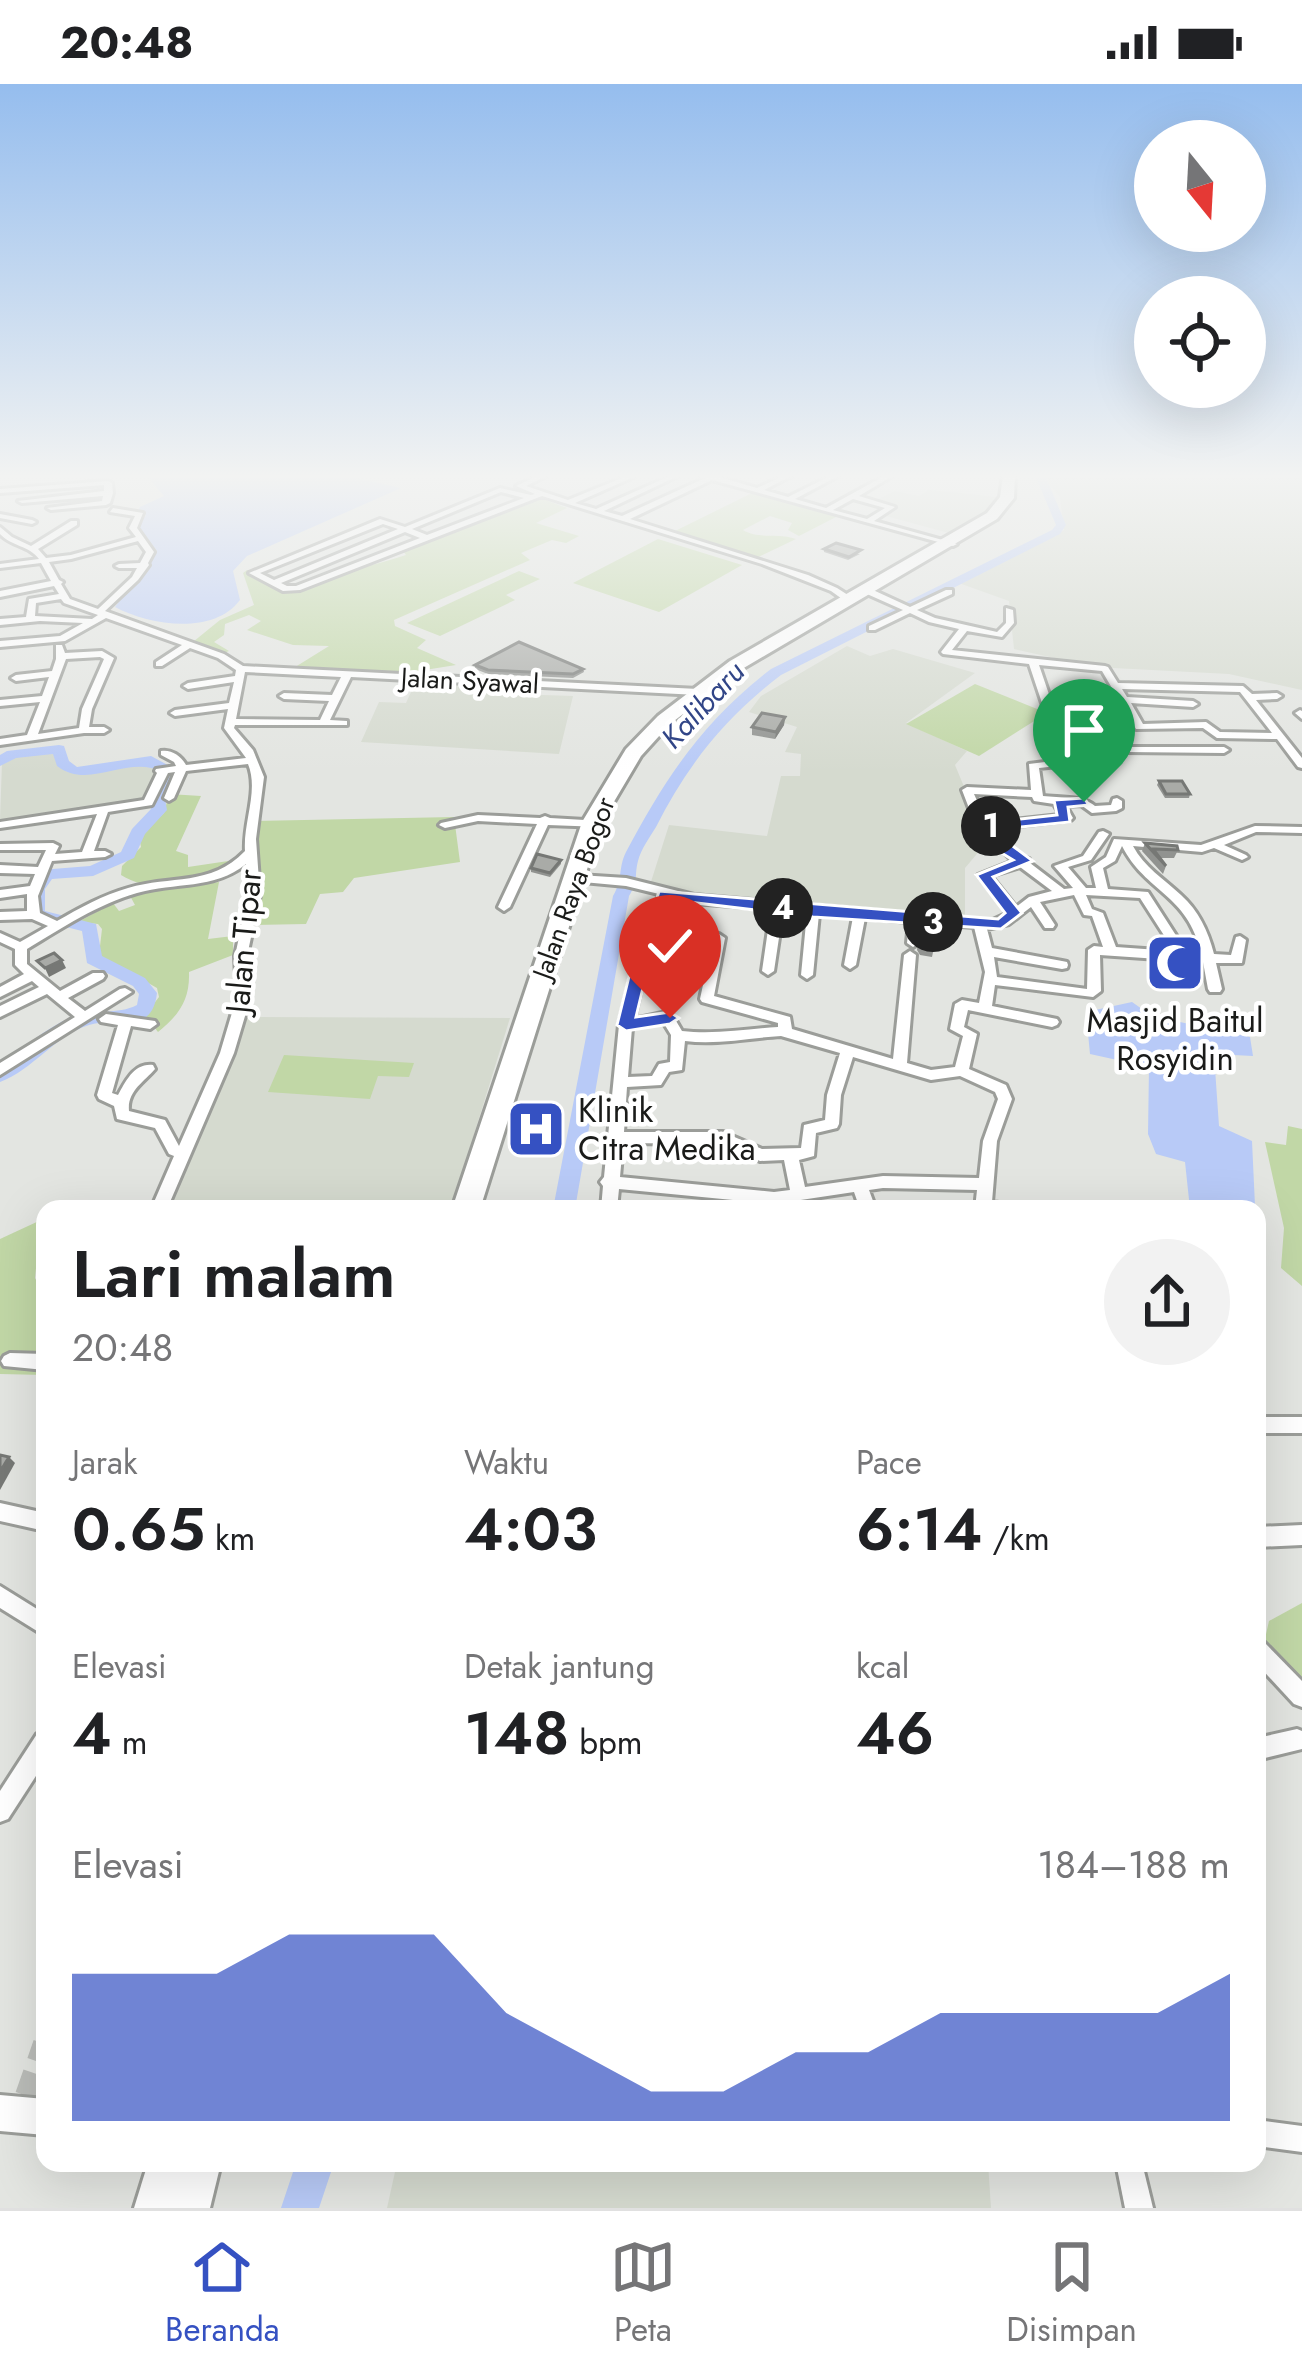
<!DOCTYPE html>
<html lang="id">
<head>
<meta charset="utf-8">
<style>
  :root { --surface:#fff; --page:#f2f2f2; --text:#202124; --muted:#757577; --line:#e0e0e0; --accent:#3551c2 }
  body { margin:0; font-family:Jost,sans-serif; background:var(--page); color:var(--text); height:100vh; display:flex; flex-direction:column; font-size:45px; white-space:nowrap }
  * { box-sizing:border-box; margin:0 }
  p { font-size:39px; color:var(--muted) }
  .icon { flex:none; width:66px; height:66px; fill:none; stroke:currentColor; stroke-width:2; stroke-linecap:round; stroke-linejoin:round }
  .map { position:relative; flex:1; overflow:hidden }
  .drawer { position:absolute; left:36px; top:1116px; width:1230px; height:972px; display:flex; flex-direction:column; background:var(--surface); border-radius:24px; box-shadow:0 12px 48px #0002 }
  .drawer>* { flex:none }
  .needle { width:78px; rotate:162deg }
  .tools { position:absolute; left:1134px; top:36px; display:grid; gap:24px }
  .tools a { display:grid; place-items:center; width:132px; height:132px; border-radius:50%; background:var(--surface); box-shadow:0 12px 48px #0002; font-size:60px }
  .pin { position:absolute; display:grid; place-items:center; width:102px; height:102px; color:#fff; margin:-123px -51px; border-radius:50% 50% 50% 0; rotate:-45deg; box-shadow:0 0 12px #0007 }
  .pin .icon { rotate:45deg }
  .km { position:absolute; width:60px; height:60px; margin:-30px; border-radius:50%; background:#222; color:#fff; font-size:33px; line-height:60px; text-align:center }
  .round { display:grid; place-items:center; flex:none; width:126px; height:126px; border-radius:63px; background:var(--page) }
  .overview { display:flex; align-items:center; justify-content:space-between; height:204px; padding:0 36px }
  h1 { font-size:66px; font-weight:600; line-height:90px }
  .stats { display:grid; grid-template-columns:repeat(3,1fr); gap:18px; height:204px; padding:12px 36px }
  .stats div { display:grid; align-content:center }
  .stats b { font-size:60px; font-weight:600 }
  .stats small { font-size:33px; font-weight:400 }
  .stats p { font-size:33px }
  .chart { height:336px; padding:24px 36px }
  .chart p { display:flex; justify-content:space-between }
  .chart svg { width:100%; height:216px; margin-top:12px; fill:var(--accent); opacity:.7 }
  .status { display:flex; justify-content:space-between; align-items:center; height:84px; padding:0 60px; background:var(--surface); direction:ltr }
  .status svg { height:33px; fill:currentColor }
  .menu { display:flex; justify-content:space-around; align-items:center; height:168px; border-top:3px solid var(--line); background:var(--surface); font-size:33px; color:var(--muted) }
  .menu a { display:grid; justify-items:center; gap:6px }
  .menu .current { color:var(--accent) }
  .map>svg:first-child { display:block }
</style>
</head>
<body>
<div class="status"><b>20:48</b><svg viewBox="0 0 49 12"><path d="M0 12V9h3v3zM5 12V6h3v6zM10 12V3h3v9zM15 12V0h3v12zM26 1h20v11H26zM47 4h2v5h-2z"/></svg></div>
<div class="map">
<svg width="1302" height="2124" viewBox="0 0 1302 2124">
  <rect width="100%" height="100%" fill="#e3e5e1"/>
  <g fill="#d5dacf">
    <polygon points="1041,391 1302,391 1302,606 1229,590 1094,583 1014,565 1009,517 956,498 1064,446 1060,413"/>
    <polygon points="929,406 971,410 1002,414 997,423 956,451 886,432 895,425 874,417 895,407 919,412"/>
    <polygon points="847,562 870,572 893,565 975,589 906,639 967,667 955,681 987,758 965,784 965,837 649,804 669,741 767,752 781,692 800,692 801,670 785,668 797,643 749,628 761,612"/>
    <polygon points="416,597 514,601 512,610 573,612 559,670 361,658 379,618 406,619"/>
    <polygon points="52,666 67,688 141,678 159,681 160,687 149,717 0,737 2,678 14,670"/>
    <polygon points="241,933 510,934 451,1125 158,1125"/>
    <polygon points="397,2079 988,2079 991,2124 387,2124"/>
  </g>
  <g fill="#c1d7a6">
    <path d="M754 408 838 432 799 452 788 446 792 439 770 432 743 446C760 456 777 448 796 455L754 475 671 449Z"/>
    <path d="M540 414 567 424 536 439 579 452 566 459 552 456 521 469 530 476 394 536 395 542 426 556 417 564 456 581 406 589 292 585 329 562 293 561 247 546 261 537 249 531 225 540 224 551 214 558 229 567 219 571 188 562 220 536 254 521 243 489 247 486 286 504C326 490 368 484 406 471L403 467Z"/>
    <polygon points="658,455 742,481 659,528 573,499"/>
    <polygon points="519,487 540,495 506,511 515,516 440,552 407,539"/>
    <polygon points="975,600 1047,629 979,672 906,640"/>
    <path d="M169 710 201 712 176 767 188 771V783L235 776C204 799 157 813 121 791L122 782 141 763 139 753 164 729Z"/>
    <polygon points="454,733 460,778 354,794 343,808 320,810 306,840 249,841 253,737"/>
    <path d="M219 798 208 855 233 852V871L189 888C190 916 179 931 158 948L145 931 159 913 157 904 99 871 102 845 98 840 78 838 113 819 119 827 135 821 129 810 134 809Z"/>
    <polygon points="284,971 414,979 409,993 378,992 370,1015 268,1008"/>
    <polygon points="1288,1042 1302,1045 1302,1202 1281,1184 1284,1144 1265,1058 1286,1061"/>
    <polygon points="41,1136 35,1194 45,1213 45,1291 0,1290 0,1155"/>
    <polygon points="1302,1519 1302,1601 1264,1559 1269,1537"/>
  </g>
  <g fill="#b8caf7">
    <path d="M146 391H343L401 404 247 472 233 487 240 516C213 552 149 541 115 523L157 467 138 442 146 431 138 427 140 423 164 412Z"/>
    <polygon points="1132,918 1152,932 1250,953 1253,972 1214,970 1219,1042 1252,1057 1257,1165 1257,1125 1190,1125 1185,1078 1156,1070 1148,1050 1149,983 1090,970 1086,928"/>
  </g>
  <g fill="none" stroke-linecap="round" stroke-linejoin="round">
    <g fill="#b8caf7" fill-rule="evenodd">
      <path d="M1035 391H1045L1066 441 1060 450 781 591C726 633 687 681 656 743 650 753 641 765 638 777 634 792 639 796 629 812L575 1125H553L613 812C623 795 618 784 626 768 666 693 703 637 771 585L1052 446 1056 441Z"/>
      <path d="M59 661 64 662 69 677 77 683 151 672 177 686 165 715 167 726 145 750 134 774 93 792 52 795 45 805V827L96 840 102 872 145 894 157 909C152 952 118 932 89 941 54 952 33 986 0 998V981C23 965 45 944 72 933 93 925 118 931 137 921L139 910 133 902 87 879 82 847 30 834 29 805 40 786 90 782 121 768 132 745 151 725 149 715 162 688C128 670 89 707 57 682L53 670 16 674 0 682V671L7 667Z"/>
      <polygon points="296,2079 334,2079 319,2124 281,2124"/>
    </g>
    <polyline stroke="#bbbdb9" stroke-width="24" stroke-dasharray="24 12" stroke-linecap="butt" points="27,2012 45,1960"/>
    <g stroke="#9b9d99" stroke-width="6">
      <g id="street">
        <path d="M539 391H548L526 402 568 416 629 391H638L575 419 596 425 672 391H680L604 427 622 432 705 394 700 391H712L757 404 785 391H793L764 406 788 413 832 391H840L795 415 826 424 886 391H894L859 412 895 423 874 437 957 460 953 462 712 396 630 435 808 491 837 504 851 513V517H845L831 507 762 480 542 412 300 506 283 507 249 489 380 435 405 443 500 404 531 411 535 410 516 402ZM501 408 524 414 427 451 412 445ZM853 415 885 424 867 435 833 426ZM383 440 398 445 274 496 260 489ZM405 448 420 454 296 502H287L281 499Z"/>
        <polygon points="108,397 112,399 113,409 110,419 106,421 51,426 47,424 102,417 103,412 22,419 18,417 104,407 104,401 0,409 0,405"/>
        <path d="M113 424 143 429 137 444 154 468 148 479 149 481 138 496 105 527 224 570 243 582 698 605 703 608 698 611 351 593 330 636 347 637V641H235L234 644 253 666 264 693 256 755 260 811 247 872 251 912 234 969 167 1125H151L174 1072 169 1070 155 1044 117 1035 114 1022 99 1015 97 1011 118 941 101 938 99 935 106 930 155 937 157 940 150 945 131 942 112 1009 118 1011C126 997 134 979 153 981L155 985C144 998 127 1007 129 1027L165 1036 179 1062 220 969 237 912 235 872 248 811 246 780C214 806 175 798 137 809 98 820 62 844 27 865V880L60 907 93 889H103L105 892 103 895 68 914 85 927 120 905 125 904 132 908 0 991V979L75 933 47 910 0 933V922L39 903 32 897 0 913V903L24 890 15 881V865L0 858V849L20 858 48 842 32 835 0 836V828L27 827V810L0 814V806L30 802 35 790 0 789V781L38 783 46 766H0V760L53 759 59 762 55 770 82 768 97 730 0 744V738L144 716 157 689 155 687 156 685 176 682 174 678 161 671V667C171 665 181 672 186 681L246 674 224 644 228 625 175 632 170 629 175 626 229 619 234 598 188 605 183 602 188 599 235 592 236 586 218 574 190 564 162 582H156V578L182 561 106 534 65 557 0 563V557L60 552 83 539 40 537 0 541V535L26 533 29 515 59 510 54 502 0 513V507L51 497 41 479 0 484V480L39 475C30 462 11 462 0 450V443L12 453 31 462 71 437H77V441L38 465 46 474 71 471 136 453 129 444 135 432 110 428ZM138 457 146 468 140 479 119 480 115 482 119 484H137L132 493 98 525 70 515 61 500 63 498 59 496 49 478 71 475ZM61 515 64 519 98 531 92 535 35 532 36 519ZM245 588 341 593 332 611 284 609 279 612 284 615 329 617 320 636 236 635ZM248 680C259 707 243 738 245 767 210 803 171 791 128 804 103 811 80 824 57 837L40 829 38 812 52 777 105 773 111 770 105 767H94L108 728 152 721 168 689 175 688 164 714 169 717 174 714 186 687Z"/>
        <polygon points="0,430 32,436 36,438 32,440 0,434"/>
        <path d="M867 506H873L910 523 946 506H952V510L917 526 935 534 997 548 1006 539V524L1013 526 1014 539 1002 553 967 547 952 566 1105 582 1108 583 1118 599 1243 602 1252 610 1277 609 1282 612 1277 615 1256 616 1302 674V684L1298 683 1277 655 1217 654 1203 644 1136 645 1102 587 1039 581 1072 678 1067 681 1039 684 1043 712C1059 714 1084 712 1095 722L1111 721 1113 715 1117 714 1122 717V724L1116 727 1092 729 1081 721 1066 722 1073 734 1071 736 992 745C1001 756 1015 772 1029 775L1030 779 1064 805 1073 804 1054 782 1083 772 1099 748 1103 747 1109 750 1091 776 1068 783 1086 804H1096L1091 783 1106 773 1114 755 1201 761 1255 742 1302 743V749L1256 748 1224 761 1246 771 1248 773 1242 776 1214 764 1202 768 1133 762C1144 783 1164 795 1181 811 1199 827 1208 847 1214 870L1231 871 1236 853 1240 852 1246 856 1242 879H1216L1222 905 1220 908H1210L1208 905 1203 878 1100 871 1101 907 1093 913 995 901 992 922 1057 935 1059 938 1057 941 1052 943 968 926 964 943 977 950 969 985 1006 1001 1012 1015 997 1057 992 1118 1012 1121 1014 1125H975L977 1106 883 1104 869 1106 876 1125H860L854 1108 774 1120 619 1105 617 1125H601L603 1102 600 1098 604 1093 619 941 642 848 652 838 659 810 626 802 583 798 579 797V791L626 794 694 811 991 837 1008 829 978 791 1013 777 981 746 977 745 962 706 967 703 1031 706 1029 680 1061 676 1029 580 943 570 941 568 959 545 929 538 910 529 875 546H869V542L903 526 867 510ZM1122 605 1240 608 1272 649 1220 648 1206 638 1143 640 1131 619 1193 623 1198 620 1193 617 1127 613ZM974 710 1032 713 1034 717 1054 720 1060 731 987 739ZM1122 762C1146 809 1187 809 1201 869L1116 863 1103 829 1092 825 1086 811 1140 814 1167 856H1175L1177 853 1148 808 1108 805 1103 784 1115 777ZM1020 783 1052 807 1029 813 1016 823 991 792ZM1074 811 1084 831 1092 832 1103 863 1094 862 1088 866 1087 905 997 893 994 873 1062 885 1067 884 1068 881 1067 878 1062 877 992 864 987 845 1009 840 1031 823 1045 844H1053L1055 841 1040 818ZM670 813 694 819 771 825 762 887 768 891 774 887 783 827 807 829 801 891 807 895 813 891 819 830 853 833 844 881 850 885 856 881 865 834 909 838 907 859 913 863 919 859 921 839 974 843 985 888 979 919 962 916 955 920 950 945 963 952 955 983 931 986 907 979 916 871 910 867 904 871 893 975 792 945 790 933 714 912 725 854 719 850 713 854 700 915 702 918 778 939V943C745 945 714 951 682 947L672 930 667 928 634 935 644 893 685 896 692 892 685 888 646 884 654 850 665 837 693 840 699 836 693 832 667 830ZM663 938 671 951 670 978 659 980 652 992 628 993 632 944ZM781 952 840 969 827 1011 825 1036 804 1041 801 1064 762 1065 723 1048H624L627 1003 661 1001 669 988 682 986 685 957C717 961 748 954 781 952ZM853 973 931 996 960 992 995 1008 998 1015 983 1057 979 1094 883 1092 805 1103 799 1076 814 1072 816 1049 837 1044 839 1040 841 1011ZM623 1059 721 1060 760 1077 784 1076 790 1106 774 1108 620 1093Z"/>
        <path d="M56 561H62L65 569 102 567 114 574 92 625 89 643H104L109 646 104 649H84L0 661V655L27 651 40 618 0 622V616L42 612 49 593 16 597 11 594 16 591 52 587 56 575ZM100 573 104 575 82 625 79 644 38 650 66 575Z"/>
        <polygon points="1300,626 1302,627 1302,635 1295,629"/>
        <polygon points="1130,663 1224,663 1229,666 1224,669 1126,668 1125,666"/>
        <polygon points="478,731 540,734 545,732 550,734 602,737 608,740 602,743 548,741 510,823 504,827 498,823 537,740 478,737 445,744 439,741 441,739"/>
        <polygon points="10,1269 45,1270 45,1286 4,1282 1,1277 4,1272"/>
        <rect x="1257" y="1333" width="45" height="16"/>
        <polygon points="0,1419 45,1429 45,1447 0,1437"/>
        <polygon points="1302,1441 1302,1461 1257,1463 1257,1443"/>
        <polygon points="0,1502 45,1530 45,1552 0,1524"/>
        <polygon points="1257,1555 1264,1558 1302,1597 1302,1623 1294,1620 1257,1580"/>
        <polygon points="1297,1645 1302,1647 1302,1665 1257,1676 1257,1654"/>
        <polygon points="45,1647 45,1678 8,1735 0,1738 0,1707 37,1650"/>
        <polygon points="1257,2036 1302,2042 1302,2068 1257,2062"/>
        <polygon points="1116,2079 1142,2079 1153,2124 1125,2124"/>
      </g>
    </g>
    <g stroke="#9b9d99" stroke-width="6">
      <polygon id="secondary" points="0,2011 45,2015 45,2051 0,2047"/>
    </g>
    <g stroke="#9b9d99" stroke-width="6">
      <g id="highway">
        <polygon points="1003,391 1015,391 1014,414 997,435 742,585 670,640 641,672 602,738 480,1125 452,1125 582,738 626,665 658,632 730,577 987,429 1000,413"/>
        <polygon points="148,2079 221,2079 210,2124 134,2124"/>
      </g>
    </g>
    <use href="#street" fill="#fff" fill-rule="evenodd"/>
    <use href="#secondary" fill="#fff" fill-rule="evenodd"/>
    <use href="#highway" fill="#fff" fill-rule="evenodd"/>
  </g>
  <g fill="#919390">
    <polygon points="824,465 860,470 848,476 824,468"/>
    <polygon points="475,581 583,585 584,588 573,594 488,590 475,585"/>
    <polygon points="785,633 784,641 775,655 752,651 752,643"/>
    <polygon points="1159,697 1190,710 1189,714 1165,714 1157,701"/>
    <polygon points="1145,759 1178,766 1174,774 1160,774 1166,782 1163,790 1142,767"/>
    <polygon points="561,776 561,780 550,793 531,788 531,784"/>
    <polygon points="936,854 932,873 920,871 917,866 918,858"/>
    <polygon points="553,1033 552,1050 517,1049 516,1041"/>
  </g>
  <g fill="#767875">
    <polygon points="785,633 784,641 775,655 776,648"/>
    <polygon points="62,876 66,884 49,893 45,884"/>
    <polygon points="9,1373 15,1379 0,1406 0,1388"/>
  </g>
  <g fill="#a9aba7" stroke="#767875" stroke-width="3">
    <polygon points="836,459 861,466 849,473 824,465"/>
    <polygon points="519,558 583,585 573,590 488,586 475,581"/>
    <polygon points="762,629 785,633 776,648 752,643"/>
    <polygon points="1159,697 1182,697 1190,710 1166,710"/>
    <polygon points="1145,759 1177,762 1178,766 1153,765 1166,782"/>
    <polygon points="537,770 561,776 550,789 531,784"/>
    <polygon points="925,853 936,854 934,865 922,863 918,858"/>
    <polygon points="54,869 62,876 45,884 37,877"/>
    <polygon points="518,1031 553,1033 552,1043 516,1041"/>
    <polygon points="0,1371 9,1373 0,1388"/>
  </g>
  <linearGradient id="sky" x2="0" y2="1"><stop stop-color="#95bdee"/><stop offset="0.57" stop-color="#f2f3f2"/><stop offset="1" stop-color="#f2f3f2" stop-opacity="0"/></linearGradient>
  <rect width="1302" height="688" fill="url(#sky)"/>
  <polygon fill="#3551c2" stroke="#fff" stroke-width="3" points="1084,714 1089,721 1068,723 1070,738 991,746 1033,777 993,793 1022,829 1001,845 813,833 671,816 666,841 656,850 636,933 670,928 679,934 670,940 626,947 617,941 640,848 650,838 659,807 998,835 1005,829 976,791 1013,776 985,759 976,740 1057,731 1054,716"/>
  <defs>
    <g id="mosque-square" transform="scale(3)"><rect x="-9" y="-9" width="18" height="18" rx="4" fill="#3551c2" stroke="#fff"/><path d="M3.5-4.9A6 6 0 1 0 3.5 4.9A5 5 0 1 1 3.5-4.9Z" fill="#fff"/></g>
    <g id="hospital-square" transform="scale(3)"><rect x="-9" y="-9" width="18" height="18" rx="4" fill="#3551c2" stroke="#fff"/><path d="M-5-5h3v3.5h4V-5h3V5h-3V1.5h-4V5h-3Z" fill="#fff"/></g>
  </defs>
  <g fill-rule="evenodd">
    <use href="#mosque-square" x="1175" y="879"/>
    <use href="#hospital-square" x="536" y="1045"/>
  </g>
  <g text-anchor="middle" stroke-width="9" stroke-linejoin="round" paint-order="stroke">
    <g font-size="27" fill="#1a1b19" stroke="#fff">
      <text transform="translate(470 597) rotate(3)" y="9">Jalan Syawal</text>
      <text transform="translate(574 804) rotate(-70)" y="9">Jalan Raya Bogor</text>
    </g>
    <g font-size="30" font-style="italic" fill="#314587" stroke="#fff">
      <text transform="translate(703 621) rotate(-47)" y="10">Kalibaru</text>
    </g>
    <g font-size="33" fill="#1a1b19" stroke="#fff">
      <text transform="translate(243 857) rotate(-85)" y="12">Jalan Tipar</text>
    </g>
    <g font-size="33" fill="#1a1b19" stroke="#fff">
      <text x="1175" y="948">Masjid Baitul<tspan x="1175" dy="38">Rosyidin</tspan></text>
      <text x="578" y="1038" text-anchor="start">Klinik<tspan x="578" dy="38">Citra Medika</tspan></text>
    </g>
  </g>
</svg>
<div class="tools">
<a><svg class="needle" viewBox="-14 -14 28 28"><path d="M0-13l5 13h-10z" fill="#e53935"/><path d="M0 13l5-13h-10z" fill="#757577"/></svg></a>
<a><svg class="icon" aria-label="locate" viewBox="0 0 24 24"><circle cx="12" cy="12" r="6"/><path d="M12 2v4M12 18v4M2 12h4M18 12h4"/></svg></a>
</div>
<div class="pin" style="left:1084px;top:718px;background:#1e9e55"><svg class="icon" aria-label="arrive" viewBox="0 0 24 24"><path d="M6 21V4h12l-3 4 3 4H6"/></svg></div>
<div class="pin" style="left:670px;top:934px;background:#d93025"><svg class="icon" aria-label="check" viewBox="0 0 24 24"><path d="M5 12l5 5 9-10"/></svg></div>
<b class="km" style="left:991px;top:742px">1</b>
<b class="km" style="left:933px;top:838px">3</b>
<b class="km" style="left:783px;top:824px">4</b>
<section class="drawer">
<div class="overview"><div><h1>Lari malam</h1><p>20:48</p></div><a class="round"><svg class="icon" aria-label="share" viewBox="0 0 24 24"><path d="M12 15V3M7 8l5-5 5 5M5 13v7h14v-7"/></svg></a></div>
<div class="stats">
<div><p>Jarak</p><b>0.65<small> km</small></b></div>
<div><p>Waktu</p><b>4:03</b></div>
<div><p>Pace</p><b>6:14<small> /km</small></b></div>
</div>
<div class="stats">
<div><p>Elevasi</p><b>4<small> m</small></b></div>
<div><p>Detak jantung</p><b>148<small> bpm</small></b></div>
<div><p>kcal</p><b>46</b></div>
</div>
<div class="chart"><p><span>Elevasi</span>184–188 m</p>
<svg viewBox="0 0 160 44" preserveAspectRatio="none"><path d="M0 44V14L10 14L20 14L30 6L40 6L50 6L60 22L70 30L80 38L90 38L100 30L110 30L120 22L130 22L140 22L150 22L160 14V44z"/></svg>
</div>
</section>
</div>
<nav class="menu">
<a class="current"><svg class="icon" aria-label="home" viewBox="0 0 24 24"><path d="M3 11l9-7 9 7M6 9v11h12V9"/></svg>Beranda</a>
<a><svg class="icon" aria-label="map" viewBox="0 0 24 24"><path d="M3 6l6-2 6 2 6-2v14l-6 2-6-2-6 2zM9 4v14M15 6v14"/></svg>Peta</a>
<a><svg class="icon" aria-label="saved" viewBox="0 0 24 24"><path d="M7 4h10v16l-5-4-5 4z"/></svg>Disimpan</a>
</nav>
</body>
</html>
